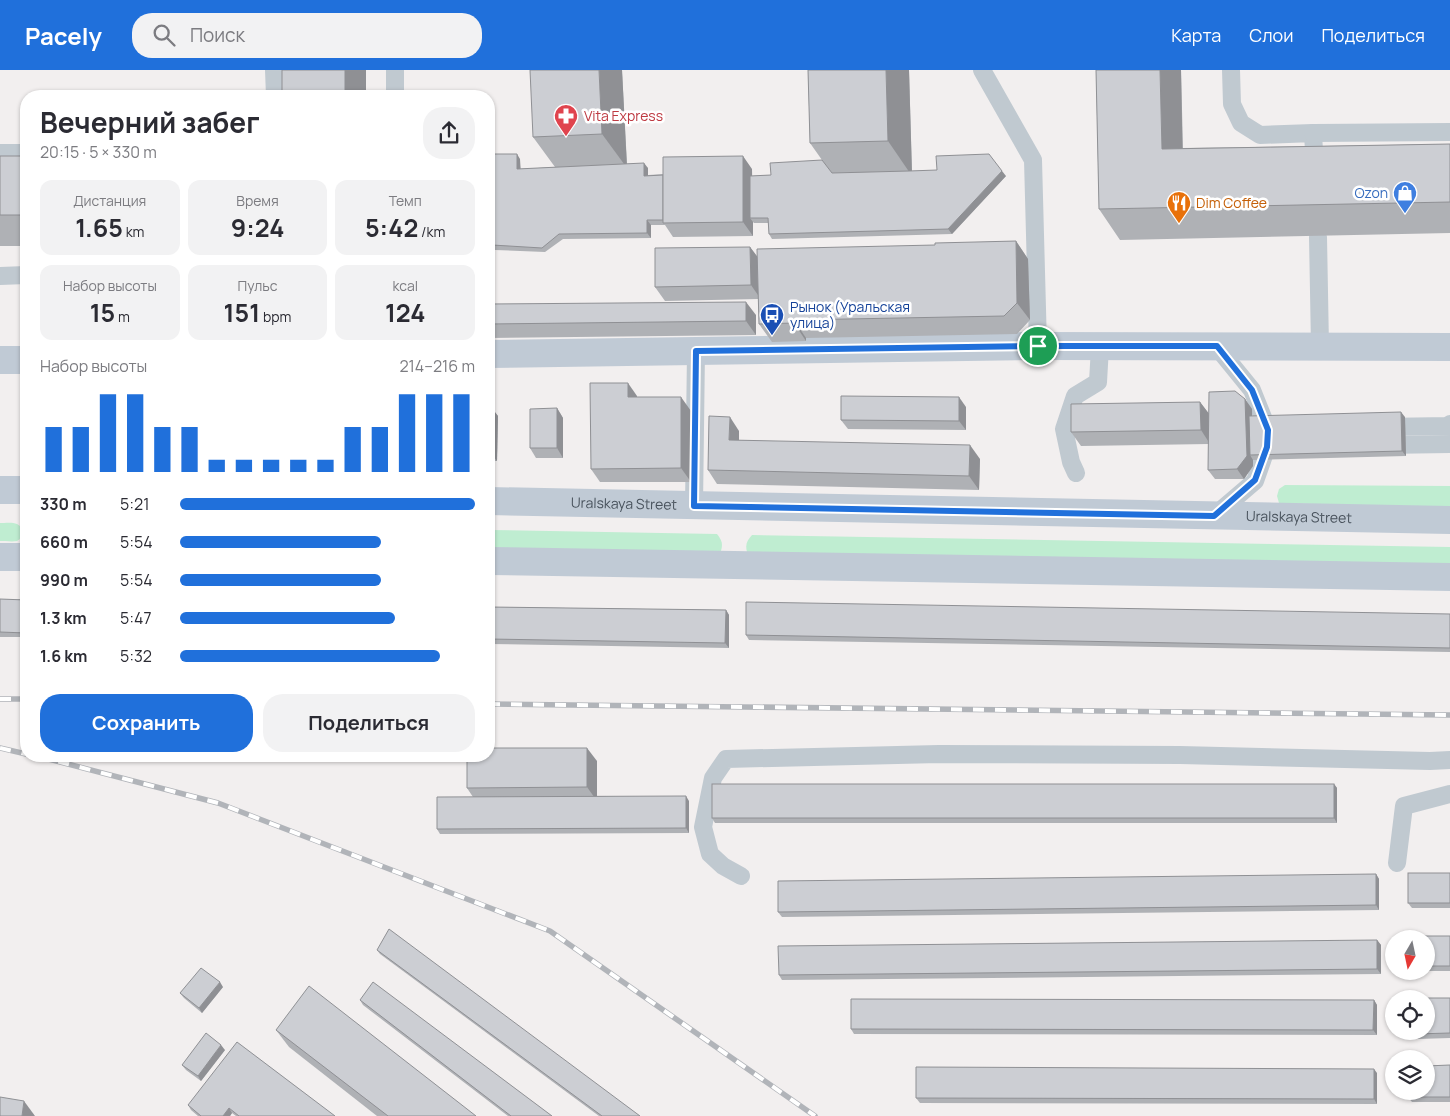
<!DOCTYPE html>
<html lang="ru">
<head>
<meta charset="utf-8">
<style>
  :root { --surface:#fff; --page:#f2f2f3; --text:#2b2b33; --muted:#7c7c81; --accent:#2070db }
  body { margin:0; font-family:Manrope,sans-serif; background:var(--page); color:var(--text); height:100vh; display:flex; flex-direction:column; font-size:19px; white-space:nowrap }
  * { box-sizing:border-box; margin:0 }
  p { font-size:16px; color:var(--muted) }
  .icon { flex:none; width:28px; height:28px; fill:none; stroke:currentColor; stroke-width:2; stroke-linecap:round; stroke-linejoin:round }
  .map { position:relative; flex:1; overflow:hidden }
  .side { position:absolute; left:20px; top:20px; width:475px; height:672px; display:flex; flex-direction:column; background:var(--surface); border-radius:20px; box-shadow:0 1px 4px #0004 }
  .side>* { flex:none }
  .needle { width:32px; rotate:189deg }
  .buttons { position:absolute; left:1385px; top:860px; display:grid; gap:10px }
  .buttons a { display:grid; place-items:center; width:50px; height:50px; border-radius:50%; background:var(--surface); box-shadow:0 1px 4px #0004; font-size:25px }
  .pin { position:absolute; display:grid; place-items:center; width:42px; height:42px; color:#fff; margin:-21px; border:2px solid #fff; border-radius:50%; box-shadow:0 1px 5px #0007 }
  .round { display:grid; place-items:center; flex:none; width:52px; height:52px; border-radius:20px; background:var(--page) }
  .head { display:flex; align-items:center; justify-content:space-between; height:85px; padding:0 20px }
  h1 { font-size:28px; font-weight:700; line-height:38px }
  .metrics { display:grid; grid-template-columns:repeat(3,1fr); gap:8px; height:85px; padding:5px 20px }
  .metrics div { display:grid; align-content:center; border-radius:12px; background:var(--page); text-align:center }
  .metrics b { font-size:25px; font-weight:700 }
  .metrics small { font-size:14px; font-weight:400 }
  .metrics p { font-size:14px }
  .chart { height:140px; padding:10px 20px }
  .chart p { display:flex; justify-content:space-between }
  .chart svg { width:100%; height:90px; margin-top:5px; stroke:var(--accent); stroke-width:6 }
  .action { display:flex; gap:10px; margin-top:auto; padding:10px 20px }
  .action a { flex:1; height:58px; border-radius:20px; background:var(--accent); color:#fff; font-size:20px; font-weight:700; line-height:58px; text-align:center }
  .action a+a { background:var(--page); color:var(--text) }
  ul { padding:0 20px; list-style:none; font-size:16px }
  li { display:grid; grid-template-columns:80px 60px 1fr; align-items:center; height:38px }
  li i { height:12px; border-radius:6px; background:var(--accent) }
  header { display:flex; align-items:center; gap:30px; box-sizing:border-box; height:70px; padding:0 25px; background:var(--accent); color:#fff }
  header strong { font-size:24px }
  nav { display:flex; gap:28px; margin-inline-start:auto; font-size:18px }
  .search { width:350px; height:45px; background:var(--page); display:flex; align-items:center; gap:12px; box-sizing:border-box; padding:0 18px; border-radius:20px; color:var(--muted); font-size:19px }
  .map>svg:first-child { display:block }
</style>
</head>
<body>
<header>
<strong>Pacely</strong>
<div class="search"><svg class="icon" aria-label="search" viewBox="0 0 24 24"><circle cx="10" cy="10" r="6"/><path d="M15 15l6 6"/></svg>Поиск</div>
<nav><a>Карта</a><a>Слои</a><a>Поделиться</a></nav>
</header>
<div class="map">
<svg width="1450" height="1046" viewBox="0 0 1450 1046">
  <rect width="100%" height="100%" fill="#f2efef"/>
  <g fill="#bfedd1">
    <polygon points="1285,415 1450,416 1450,438 1279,433 1277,426 1279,419"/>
    <path d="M0 453C5 453 13 452 17 454 24 457 24 468 17 471 13 472 5 471 0 471Z"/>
    <path d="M489 460 717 464C722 470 723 474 721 481H489Z"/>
    <path d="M752 465 1450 477V498L747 482C745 474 747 471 752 465Z"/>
  </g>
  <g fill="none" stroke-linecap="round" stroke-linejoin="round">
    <g stroke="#c0c9d0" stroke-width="18">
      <polyline points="274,0 275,26"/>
      <polyline points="395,0 395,26"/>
      <polyline points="982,0 1033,90 1038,276"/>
      <polyline points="1231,0 1232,34 1241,53 1260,65 1313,63 1315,100"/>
      <polyline points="1313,63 1450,62"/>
      <polyline points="0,83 26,83"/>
      <polyline points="1318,167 1320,276"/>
      <polyline points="0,206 26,205"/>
      <polyline points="1217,277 1252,320 1268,360 1267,369"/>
      <polyline points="1381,357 1449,356 1450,354"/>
      <polyline points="1383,375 1450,374"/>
      <polyline points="1076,403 1071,392 1064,359 1075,326 1098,312 1100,277"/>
      <polyline points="694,436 696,281"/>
      <polyline points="1214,446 1255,411 1267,377 1277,377"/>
      <polyline points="1397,793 1404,736 1450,724"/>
      <polyline points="741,806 723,796 710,784 703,757 713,708 726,689 939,684 1180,685 1430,691 1450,690"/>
    </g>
    <g stroke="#c0cad5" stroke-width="28">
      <polyline points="489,284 1038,276 1450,277"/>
      <polyline points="0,290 26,290"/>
      <polyline points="0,420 26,420"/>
      <path id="s1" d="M489 431 1450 450"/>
      <polyline points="0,487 26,487"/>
      <polyline points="489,491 1450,507"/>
    </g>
    <g stroke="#b1b4b9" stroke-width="5.5">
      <g id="rail">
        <polyline points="0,629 26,629"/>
        <polyline points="489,634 1450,645"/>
        <polyline points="0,678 26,684"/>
        <polyline points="37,686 218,733 550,861 815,1046"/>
      </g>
    </g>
    <use href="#rail" stroke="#fff" stroke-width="4" stroke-dasharray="11" stroke-linecap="butt"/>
  </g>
  <g fill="#afb1b5">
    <polygon points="622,0 627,94 648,98 648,105 752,99 752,106 771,105 822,90 810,73 808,0 909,0 912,101 1006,106 952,164 772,169 769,164 768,153 754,153 753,152 753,166 673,167 665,155 651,155 651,168 563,169 545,182 495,180 492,175 492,152 489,152 489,84 520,89 520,99 555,97 533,67"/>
    <polygon points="1096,0 1181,0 1183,78 1450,74 1450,163 1120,170 1099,139"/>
    <rect x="0" y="86" width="26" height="90"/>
    <polygon points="1016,171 1028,189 1030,250 1017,264 806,268 806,271 772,272 759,254 758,229 665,231 655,217 750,177 757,187 935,175"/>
    <polygon points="489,234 756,245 756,265 489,268"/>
    <polygon points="637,327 691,341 691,412 600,412 591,399"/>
    <polygon points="1245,329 1252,339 1252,346 1405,347 1406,386 1253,390 1253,396 1244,409 1215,409 1208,400 1209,374 1081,376 1071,362 1200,332 1209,344"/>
    <polygon points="966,337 966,360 848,359 841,350"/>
    <polygon points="557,338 563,348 563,388 536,388 530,378"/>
    <polygon points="489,341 494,341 498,346 497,391 489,391"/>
    <polygon points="739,361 739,370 980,389 979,420 717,414 708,400"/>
    <polygon points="0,529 26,530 26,567 0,567"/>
    <polygon points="489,537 726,540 729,545 729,578 489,574"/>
    <polygon points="1450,544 1450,582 749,570 746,565"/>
    <polygon points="597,691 597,726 689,731 689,763 440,764 437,759 473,727 467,718"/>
    <polygon points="1334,714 1337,718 1337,753 715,753 712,748"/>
    <polygon points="1450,803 1450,838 1412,838 1408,833"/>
    <polygon points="1376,804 1379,809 1379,840 782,847 778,842"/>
    <polygon points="1450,866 1450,901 1426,901 1426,869"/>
    <polygon points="1377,870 1381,875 1381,904 782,910 779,905"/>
    <polygon points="377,880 640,1046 599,1046 380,884"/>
    <polygon points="223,917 202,943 184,928 180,923"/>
    <polygon points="1450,928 1450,968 1418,969 1415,964"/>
    <polygon points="360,930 552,1046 508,1046 363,935"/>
    <polygon points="1374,930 1377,935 1377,965 854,964 851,959"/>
    <polygon points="276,960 476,1046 377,1046 289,977"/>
    <polygon points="225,980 201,1011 186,1000 182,995"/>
    <polygon points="1450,995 1450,1032 1412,1032 1408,1027"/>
    <polygon points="1377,1003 1377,1034 920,1033 916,1028"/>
    <polygon points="188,1035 335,1046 236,1046 232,1043 230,1046 198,1046 191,1040"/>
  </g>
  <g fill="#8f9094">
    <rect x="345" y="0" width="21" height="26"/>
    <polygon points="599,0 622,0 627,98 602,64"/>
    <polygon points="886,0 909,0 912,106 888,71"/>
    <polygon points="1160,0 1181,0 1183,110 1162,79"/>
    <polygon points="517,84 520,89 521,104 517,99"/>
    <polygon points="743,86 752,99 753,148 750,148 753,152 753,166 743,152"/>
    <polygon points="644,93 648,98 648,110 644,106"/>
    <polygon points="1002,101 1006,106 952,164 948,159"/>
    <polygon points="647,150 651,155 651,168 647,163"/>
    <polygon points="1016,171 1028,189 1030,250 1017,233"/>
    <polygon points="750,177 760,190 760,228 751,215"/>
    <polygon points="746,232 756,245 756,265 746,251"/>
    <polygon points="794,250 806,268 806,271 794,253"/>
    <polygon points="628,313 637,326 638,341 628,327"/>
    <polygon points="681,327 691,341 691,412 681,398"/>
    <polygon points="959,327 966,337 966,360 959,351"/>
    <polygon points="1245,329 1252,339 1253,385 1250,385 1253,390 1253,396 1244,409 1237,399"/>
    <polygon points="1200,332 1210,345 1210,374 1201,360"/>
    <polygon points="557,338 563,348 563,388 557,378"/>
    <polygon points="494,341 498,346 497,391 493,386"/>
    <polygon points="1401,342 1405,347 1406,386 1402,381"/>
    <polygon points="730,347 739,361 739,383 729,370"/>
    <polygon points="970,375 980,389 979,420 969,406"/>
    <polygon points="726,540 729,545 729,578 725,573"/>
    <polygon points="587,678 597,691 597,731 587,717"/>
    <polygon points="1334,714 1337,718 1337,753 1334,748"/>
    <polygon points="686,726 689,731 689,763 686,758"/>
    <polygon points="1376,804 1379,809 1379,840 1376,835"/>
    <polygon points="1377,870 1381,875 1381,904 1377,899"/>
    <polygon points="220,912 223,917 202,943 199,938"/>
    <polygon points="1374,930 1377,935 1377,965 1373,960"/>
    <polygon points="221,975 225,980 201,1011 198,1006"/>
    <polygon points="1374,999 1377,1003 1377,1034 1374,1029"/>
    <polygon points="24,1031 35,1046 22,1046"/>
    <polygon points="229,1038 232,1043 230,1046 223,1046"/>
  </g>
  <g fill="#ccced3" stroke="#8f9094">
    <rect x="282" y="0" width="63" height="26"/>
    <polygon points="530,0 599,0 602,64 533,67"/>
    <polygon points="808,0 886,0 888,71 810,73"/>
    <polygon points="1096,0 1160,0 1162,79 1450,74 1450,132 1099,139"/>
    <polygon points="489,84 517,84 517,99 644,93 644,106 663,105 663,150 647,150 647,163 559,164 542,178 492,175 492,148 489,147"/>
    <polygon points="989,84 1002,101 948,159 769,164 768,148 750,148 750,106 771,105 770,93 822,90 832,103 909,101 937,100 936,86"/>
    <rect x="0" y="86" width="26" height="59"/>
    <polygon points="743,86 743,152 663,153 663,87"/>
    <polygon points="1016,171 1017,233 1004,246 794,250 794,253 759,254 757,179 935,175 935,173"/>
    <polygon points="750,177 751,215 655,217 655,178"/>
    <polygon points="746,232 746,251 489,254 489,234"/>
    <polygon points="590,313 628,313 628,327 681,327 681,398 591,399"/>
    <polygon points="1235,321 1245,329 1247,386 1237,399 1208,400 1209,322"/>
    <polygon points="841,326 959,327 959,351 841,350"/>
    <polygon points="1200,332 1201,360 1071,362 1071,334"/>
    <polygon points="557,338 557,378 530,378 530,339"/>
    <polygon points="489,341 494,341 493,386 489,386"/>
    <polygon points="1401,342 1402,381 1250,385 1249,346"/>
    <polygon points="709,346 730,347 729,370 970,375 969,406 708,400"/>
    <polygon points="0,529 26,530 26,563 0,562"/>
    <polygon points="746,532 1450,544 1450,578 746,565"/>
    <polygon points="489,537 726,540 725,573 489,569"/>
    <polygon points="489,678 587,678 587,717 467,718 467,686 489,686"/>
    <rect x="712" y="714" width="622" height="34"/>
    <polygon points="686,726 686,758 437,759 437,727"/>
    <rect x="1408" y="803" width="42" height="30"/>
    <polygon points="1376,804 1376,835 778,842 778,811"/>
    <polygon points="389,859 640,1046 602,1046 377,880"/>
    <polygon points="1412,866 1450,866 1450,896 1426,896 1426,869 1412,869"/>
    <polygon points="1377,870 1377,899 779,905 778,876"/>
    <polygon points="201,898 220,912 199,938 180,923"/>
    <polygon points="373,912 552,1046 511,1046 360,930"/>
    <polygon points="309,916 476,1046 388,1046 276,960"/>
    <polygon points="1415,928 1450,928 1450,963 1415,964 1415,961 1426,961 1426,929 1415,929"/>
    <polygon points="851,929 1374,930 1373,960 851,959"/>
    <polygon points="206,963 221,975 198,1006 182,995"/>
    <polygon points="237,972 335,1046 239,1046 229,1038 223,1046 201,1046 188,1035"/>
    <polygon points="1450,995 1450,1027 1408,1027 1408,1021 1426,1021 1426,996"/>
    <polygon points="916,997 1374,999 1374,1029 916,1028"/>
    <polygon points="0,1027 24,1031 22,1046 0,1046"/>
  </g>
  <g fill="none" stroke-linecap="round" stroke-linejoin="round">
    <g stroke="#fff" stroke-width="10">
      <polygon id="route" points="1038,276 1217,276 1252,320 1268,360 1267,377 1255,410 1214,446 694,436 696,281"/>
    </g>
    <use href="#route" stroke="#2070db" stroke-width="6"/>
  </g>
  <defs>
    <g id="pharmacy-pin" transform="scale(1.25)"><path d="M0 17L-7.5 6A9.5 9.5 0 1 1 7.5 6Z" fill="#e0444e" stroke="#fff"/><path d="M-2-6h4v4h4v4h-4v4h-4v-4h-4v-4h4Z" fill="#fff"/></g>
    <g id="shop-pin" transform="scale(1.25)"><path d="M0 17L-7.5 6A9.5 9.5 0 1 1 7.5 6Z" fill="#3f7fe0" stroke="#fff"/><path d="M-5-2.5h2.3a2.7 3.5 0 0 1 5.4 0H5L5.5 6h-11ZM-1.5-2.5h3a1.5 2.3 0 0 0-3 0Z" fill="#fff"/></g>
    <g id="restaurant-pin" transform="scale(1.25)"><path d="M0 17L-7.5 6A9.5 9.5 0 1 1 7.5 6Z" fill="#e8710a" stroke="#fff"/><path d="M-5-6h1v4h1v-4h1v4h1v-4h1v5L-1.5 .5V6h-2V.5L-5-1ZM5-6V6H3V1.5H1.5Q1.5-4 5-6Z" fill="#fff"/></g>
    <g id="bus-pin" transform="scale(1.25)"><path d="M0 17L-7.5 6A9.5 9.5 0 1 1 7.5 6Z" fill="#1a4fb4" stroke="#fff"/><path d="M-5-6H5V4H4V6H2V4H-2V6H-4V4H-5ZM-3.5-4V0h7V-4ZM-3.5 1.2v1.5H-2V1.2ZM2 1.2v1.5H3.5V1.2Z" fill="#fff"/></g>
  </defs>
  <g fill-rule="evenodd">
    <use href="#pharmacy-pin" x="566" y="46"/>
    <use href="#shop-pin" x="1405" y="123"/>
    <use href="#restaurant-pin" x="1179" y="133"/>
    <use href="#bus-pin" x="772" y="245"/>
  </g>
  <g text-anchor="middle" stroke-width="5" stroke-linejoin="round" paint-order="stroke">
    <g font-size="14" fill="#be3a42" stroke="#fff" text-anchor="start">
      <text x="584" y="51">Vita Express</text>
    </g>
    <g font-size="14" fill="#366cbe" stroke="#fff" text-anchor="end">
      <text x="1388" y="128">Ozon</text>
    </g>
    <g font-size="14" fill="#c56008" stroke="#fff" text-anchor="start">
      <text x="1196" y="138">Dim Coffee</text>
    </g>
    <g font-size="14" fill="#164399" stroke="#fff" text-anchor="start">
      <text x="790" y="242">Рынок (Уральская<tspan x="790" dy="16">улица)</tspan></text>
    </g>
    <g font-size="14" fill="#48525c" stroke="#fff">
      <text dy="5" stroke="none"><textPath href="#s1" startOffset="135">Uralskaya Street</textPath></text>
      <text dy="5" stroke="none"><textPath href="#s1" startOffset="810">Uralskaya Street</textPath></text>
    </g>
  </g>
</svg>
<div class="buttons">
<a><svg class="needle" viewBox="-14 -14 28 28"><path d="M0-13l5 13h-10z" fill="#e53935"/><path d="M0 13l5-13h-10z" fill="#7c7c81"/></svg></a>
<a><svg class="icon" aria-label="locate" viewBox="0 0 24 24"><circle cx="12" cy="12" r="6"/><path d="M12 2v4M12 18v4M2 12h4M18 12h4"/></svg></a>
<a><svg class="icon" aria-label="layers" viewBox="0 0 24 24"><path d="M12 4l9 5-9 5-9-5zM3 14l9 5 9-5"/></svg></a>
</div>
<div class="pin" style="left:1038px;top:276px;background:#1e9e55"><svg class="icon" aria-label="arrive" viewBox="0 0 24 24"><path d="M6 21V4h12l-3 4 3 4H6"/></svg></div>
<section class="side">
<div class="head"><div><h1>Вечерний забег</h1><p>20:15 · 5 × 330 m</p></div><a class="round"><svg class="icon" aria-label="share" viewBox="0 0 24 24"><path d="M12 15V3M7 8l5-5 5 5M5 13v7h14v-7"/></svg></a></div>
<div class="metrics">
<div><p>Дистанция</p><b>1.65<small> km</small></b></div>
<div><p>Время</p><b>9:24</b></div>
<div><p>Темп</p><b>5:42<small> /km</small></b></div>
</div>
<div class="metrics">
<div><p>Набор высоты</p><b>15<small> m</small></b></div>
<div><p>Пульс</p><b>151<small> bpm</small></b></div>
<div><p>kcal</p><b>124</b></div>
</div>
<div class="chart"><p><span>Набор высоты</span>214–216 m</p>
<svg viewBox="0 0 160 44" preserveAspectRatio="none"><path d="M5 44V22M15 44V22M25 44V6M35 44V6M45 44V22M55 44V22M65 44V38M75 44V38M85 44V38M95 44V38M105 44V38M115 44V22M125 44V22M135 44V6M145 44V6M155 44V6"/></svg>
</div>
<ul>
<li><b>330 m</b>5:21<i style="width:100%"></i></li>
<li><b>660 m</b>5:54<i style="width:68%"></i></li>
<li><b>990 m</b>5:54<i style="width:68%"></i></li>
<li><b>1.3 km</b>5:47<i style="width:73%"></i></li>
<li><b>1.6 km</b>5:32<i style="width:88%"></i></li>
</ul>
<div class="action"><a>Сохранить</a><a>Поделиться</a></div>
</section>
</div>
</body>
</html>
